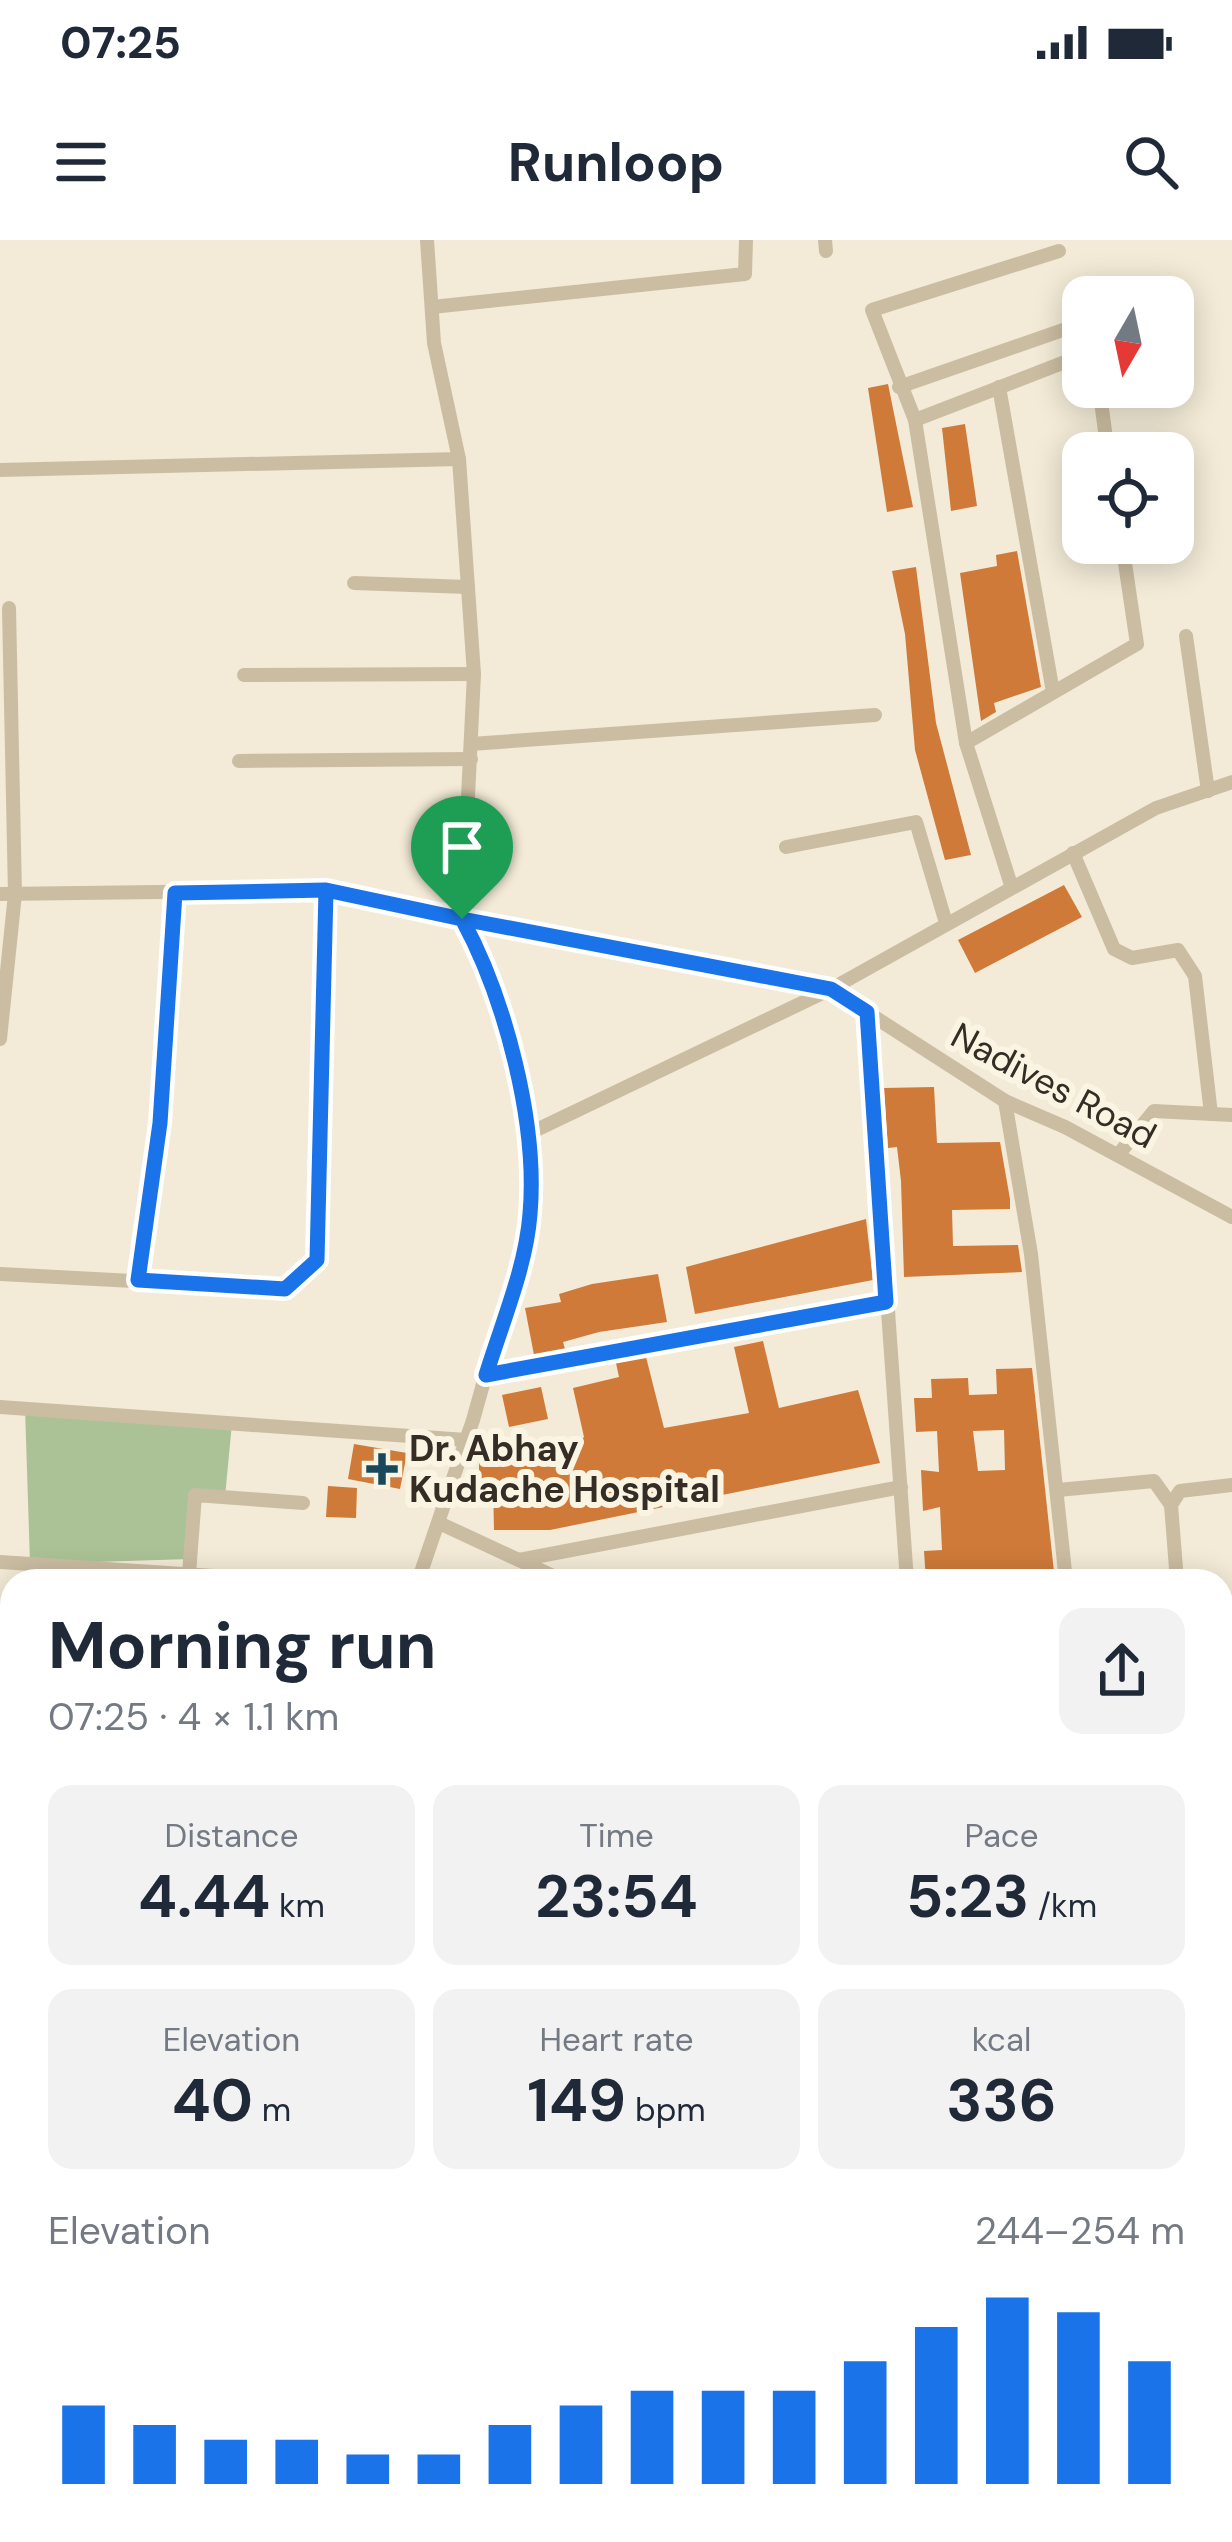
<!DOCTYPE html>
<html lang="en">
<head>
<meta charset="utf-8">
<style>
  :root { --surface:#fff; --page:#f2f2f3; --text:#1f2937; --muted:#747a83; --accent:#1a73e8 }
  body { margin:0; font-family:"DM Sans",sans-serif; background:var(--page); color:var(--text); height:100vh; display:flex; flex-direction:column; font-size:45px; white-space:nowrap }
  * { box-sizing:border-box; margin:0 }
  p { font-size:39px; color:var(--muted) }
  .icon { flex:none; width:66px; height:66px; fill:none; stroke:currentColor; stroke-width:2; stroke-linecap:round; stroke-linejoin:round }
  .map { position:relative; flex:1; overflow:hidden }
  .drawer { position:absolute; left:0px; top:1329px; width:1233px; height:975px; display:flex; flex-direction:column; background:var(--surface); border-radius:36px 36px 0 0; box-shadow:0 6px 30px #0003 }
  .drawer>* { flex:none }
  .needle { width:78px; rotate:189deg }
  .controls { position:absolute; left:1062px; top:36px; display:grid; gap:24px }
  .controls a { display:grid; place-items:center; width:132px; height:132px; border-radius:24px; background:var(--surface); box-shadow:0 6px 30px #0003; font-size:60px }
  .pin { position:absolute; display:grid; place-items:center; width:102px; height:102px; color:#fff; margin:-123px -51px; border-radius:50% 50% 50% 0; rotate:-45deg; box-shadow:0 0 12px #0007 }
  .pin .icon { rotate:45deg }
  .round { display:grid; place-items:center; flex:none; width:126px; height:126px; border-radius:24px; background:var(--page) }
  .summary { display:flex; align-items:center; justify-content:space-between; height:204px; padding:0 48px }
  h1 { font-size:66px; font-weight:700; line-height:90px }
  .stats { display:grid; grid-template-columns:repeat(3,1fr); gap:18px; height:204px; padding:12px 48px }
  .stats div { display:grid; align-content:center; border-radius:24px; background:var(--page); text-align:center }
  .stats b { font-size:60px; font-weight:700 }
  .stats small { font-size:33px; font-weight:400 }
  .stats p { font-size:33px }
  .chart { height:336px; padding:24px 48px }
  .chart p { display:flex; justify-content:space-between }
  .chart svg { width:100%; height:216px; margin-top:12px; stroke:var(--accent); stroke-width:6 }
  .status { display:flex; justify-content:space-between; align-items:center; height:84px; padding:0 60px; background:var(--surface); direction:ltr }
  .status svg { height:33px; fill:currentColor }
  header { display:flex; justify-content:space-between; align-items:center; height:156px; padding:0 48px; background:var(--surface); font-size:54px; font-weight:700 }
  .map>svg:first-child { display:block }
</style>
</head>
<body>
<div class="status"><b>07:25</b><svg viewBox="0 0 49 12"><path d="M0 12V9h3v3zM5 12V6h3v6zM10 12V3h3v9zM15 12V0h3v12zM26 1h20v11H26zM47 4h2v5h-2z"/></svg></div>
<header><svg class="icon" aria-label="menu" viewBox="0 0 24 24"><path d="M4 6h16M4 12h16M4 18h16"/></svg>Runloop<svg class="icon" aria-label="search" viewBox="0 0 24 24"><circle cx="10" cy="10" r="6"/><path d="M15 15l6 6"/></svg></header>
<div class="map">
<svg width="1232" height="2302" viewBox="0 0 1232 2302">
  <rect width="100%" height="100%" fill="#f3ebd7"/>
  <polygon fill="#abc296" points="25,1168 232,1183 225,1257 195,1256 190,1319 30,1324"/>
  <g fill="#cf7a39" fill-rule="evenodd">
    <polygon points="888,144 913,267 887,272 868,148"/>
    <polygon points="965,184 977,266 951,271 942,188"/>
    <polygon points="1017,311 1041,447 994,463 996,472 981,481 960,333 997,326 996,315"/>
    <polygon points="916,327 936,483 971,615 945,620 915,510 905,394 892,331"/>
    <polygon points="1064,645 1082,677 975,733 958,700"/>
    <polygon points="934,847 937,903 1000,902 1010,959 1010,969 952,970 953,1006 1018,1005 1022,1032 904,1037 901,941 897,907 888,908 884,848"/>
    <polygon points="866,979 873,1040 695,1074 686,1027"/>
    <polygon points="658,1034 667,1082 599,1092 563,1102 565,1109 534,1115 525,1068 561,1062 559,1054 592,1044"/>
    <polygon points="763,1101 779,1168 858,1150 880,1223 550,1290 494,1290 493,1245 479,1245 479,1214 527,1213 579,1202 584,1197 573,1148 619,1137 616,1123 646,1117 664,1188 749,1173 734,1107"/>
    <path d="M1032 1128 1054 1332 997 1333 998 1341H926L924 1311 942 1310 940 1267 923 1271 921 1230 939 1232 937 1191 916 1192 914 1158H932L931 1139 968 1138 969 1155 997 1154 996 1129ZM1004 1190 1005 1230 978 1231 973 1191Z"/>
    <polygon points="541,1147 548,1179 509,1187 502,1155"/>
    <polygon points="354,1204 407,1213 400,1249 348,1239"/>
    <polygon points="328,1246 357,1248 356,1278 326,1277"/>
  </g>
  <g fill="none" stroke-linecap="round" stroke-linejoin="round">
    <g stroke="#cbbda2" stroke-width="14">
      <polyline points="427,0 434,103 459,219"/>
      <polyline points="825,0 826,11"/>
      <polyline points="432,67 745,34 746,0"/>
      <polyline points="899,147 1083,83"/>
      <polyline points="999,147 1053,452"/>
      <polyline points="1099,147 1108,213"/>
      <polyline points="915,180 1083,115"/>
      <polyline points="0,230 459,219 474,434 462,679 490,738 530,893 530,977 473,1180 418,1341"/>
      <polyline points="354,343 468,347"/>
      <polyline points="1186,396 1208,551"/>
      <polyline points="244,435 474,434"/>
      <polyline points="966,503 1137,404 1122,303"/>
      <polyline points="471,504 875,475"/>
      <polyline points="239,521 471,519"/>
      <polyline points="786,607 916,582 946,683"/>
      <polyline points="1073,613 1114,709 1132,718 1178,710 1195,736 1211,874"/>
      <polyline points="1011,645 966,503 915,180 872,70 1059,11"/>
      <polyline points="0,654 326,650 831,749 1005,861 1065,887 1232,977"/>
      <polyline points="867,772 907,1341"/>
      <polyline points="0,799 15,654 9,368"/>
      <polyline points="1005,861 1031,1014 1066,1341"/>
      <polyline points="530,893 831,749 1156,568 1232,542"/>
      <polyline points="1118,915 1154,871 1232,875"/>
      <polyline points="0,1034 285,1049 317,1020 326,650"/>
      <polyline points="138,1040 160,883 175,653"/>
      <polyline points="486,1135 886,1062"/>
      <polyline points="0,1167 466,1200"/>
      <polyline points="1058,1250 1154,1241 1171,1265"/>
      <polyline points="439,1283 564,1341"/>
      <polyline points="519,1320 901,1247"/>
      <polyline points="0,1322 291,1341"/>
      <polyline points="189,1334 195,1255 303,1263"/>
      <polyline points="1177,1341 1171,1265 1180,1251 1232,1245"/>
      <polyline points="0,1420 4,1496"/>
      <polyline points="1221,1486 1232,1485"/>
      <polyline points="1221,1574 1232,1573"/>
      <polyline points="1221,1616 1232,1615"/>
      <polyline points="1221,1656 1232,1655"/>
      <polyline points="0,1689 12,1689"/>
      <polyline points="1221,1728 1232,1726"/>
      <polyline points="1221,1844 1232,1847"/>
      <polyline points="0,1943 12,1942"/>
      <polyline points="17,2302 17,2292"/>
      <polyline points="173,2302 175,2292"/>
      <polyline points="532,2302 534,2292"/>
      <polyline points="820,2302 822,2292"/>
      <polyline points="924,2302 925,2292"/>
      <polyline points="1045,2302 1047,2292"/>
      <polyline points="1163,2302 1164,2292"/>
    </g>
    <g stroke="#9f8b73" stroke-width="21">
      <polyline points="368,2302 369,2292"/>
      <polyline points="679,2302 681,2292"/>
    </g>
    <g stroke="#786855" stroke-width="21">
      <polyline points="0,1496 12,1496"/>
      <polyline points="1221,1914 1232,1921"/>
    </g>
  </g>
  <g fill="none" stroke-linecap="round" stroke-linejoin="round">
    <g stroke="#fff" stroke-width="24">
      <path id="route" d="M462 679 326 650 175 653 160 883 138 1040 285 1049 317 1020 326 650 462 679C505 758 538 883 530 974 526 1027 502 1083 486 1135L886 1062 867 772 831 749 462 679"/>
    </g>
    <use href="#route" stroke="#1a73e8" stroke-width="15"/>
  </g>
  <path fill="#184859" stroke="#faf4e3" stroke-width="4.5" d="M376 1211h12v12h12v12h-12v12h-12v-12h-12v-12h12z"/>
  <g text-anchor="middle" stroke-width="12" stroke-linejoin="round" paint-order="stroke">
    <g font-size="36" fill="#352d25" stroke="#faf4e3">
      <text transform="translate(1054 845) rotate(28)" y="13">Nadives Road</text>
    </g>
    <g font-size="36" font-weight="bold" fill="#352d25" stroke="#faf4e3" text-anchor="start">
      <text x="409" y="1221">Dr. Abhay<tspan x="409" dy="41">Kudache Hospital</tspan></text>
    </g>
  </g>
</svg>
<div class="controls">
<a><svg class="needle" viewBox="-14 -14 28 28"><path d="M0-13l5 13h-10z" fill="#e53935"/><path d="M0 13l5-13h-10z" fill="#747a83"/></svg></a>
<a><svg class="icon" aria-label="locate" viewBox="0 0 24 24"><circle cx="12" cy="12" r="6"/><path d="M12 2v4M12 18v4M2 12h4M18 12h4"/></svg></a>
</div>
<div class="pin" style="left:462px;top:679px;background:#1e9e55"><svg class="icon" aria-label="arrive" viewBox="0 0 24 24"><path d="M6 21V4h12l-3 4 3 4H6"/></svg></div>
<section class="drawer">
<div class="summary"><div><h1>Morning run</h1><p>07:25 · 4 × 1.1 km</p></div><a class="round"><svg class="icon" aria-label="share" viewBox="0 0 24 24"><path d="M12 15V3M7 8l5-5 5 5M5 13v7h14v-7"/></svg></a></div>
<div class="stats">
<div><p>Distance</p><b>4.44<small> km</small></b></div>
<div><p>Time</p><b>23:54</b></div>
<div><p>Pace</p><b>5:23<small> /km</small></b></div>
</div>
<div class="stats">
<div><p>Elevation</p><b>40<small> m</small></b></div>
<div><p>Heart rate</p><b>149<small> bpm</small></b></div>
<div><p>kcal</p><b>336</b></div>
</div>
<div class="chart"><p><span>Elevation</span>244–254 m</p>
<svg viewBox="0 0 160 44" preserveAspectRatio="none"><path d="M5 44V28M15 44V32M25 44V35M35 44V35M45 44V38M55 44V38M65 44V32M75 44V28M85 44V25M95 44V25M105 44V25M115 44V19M125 44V12M135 44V6M145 44V9M155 44V19"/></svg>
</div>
</section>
</div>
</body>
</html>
